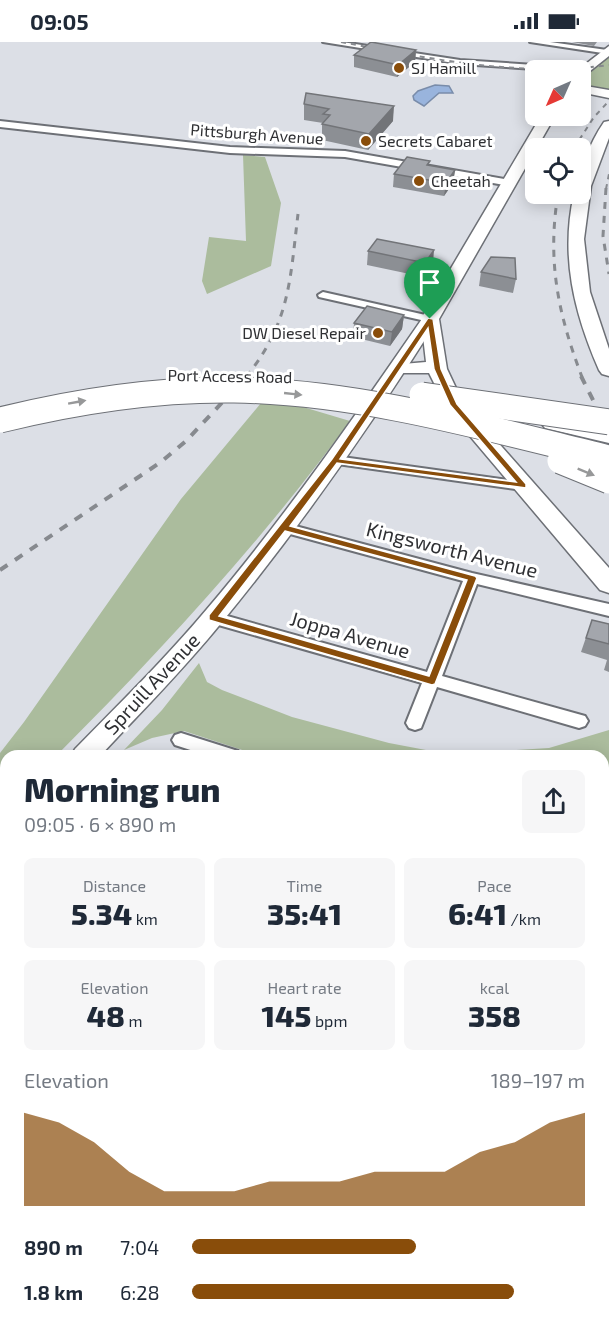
<!DOCTYPE html>
<html lang="en">
<head>
<meta charset="utf-8">
<style>
  :root { --surface:#fff; --page:#f6f6f7; --text:#1f2937; --muted:#747a83; --accent:#894d0a }
  body { margin:0; font-family:"Exo 2",sans-serif; background:var(--page); color:var(--text); height:100vh; display:flex; flex-direction:column; font-size:22px; white-space:nowrap }
  * { box-sizing:border-box; margin:0 }
  p { font-size:20px; color:var(--muted) }
  .icon { flex:none; width:33px; height:33px; fill:none; stroke:currentColor; stroke-width:2; stroke-linecap:round; stroke-linejoin:round }
  .map { position:relative; flex:1; overflow:hidden }
  .side { position:absolute; left:0px; top:708px; width:609px; height:578px; display:flex; flex-direction:column; background:var(--surface); border-radius:18px 18px 0 0; box-shadow:0 3px 15px #0003 }
  .side>* { flex:none }
  .needle { width:39px; rotate:225deg }
  .fabs { position:absolute; left:525px; top:18px; display:grid; gap:12px }
  .fabs a { display:grid; place-items:center; width:66px; height:66px; border-radius:9px; background:var(--surface); box-shadow:0 3px 15px #0003; font-size:30px }
  .pin { position:absolute; display:grid; place-items:center; width:51px; height:51px; color:#fff; margin:-62px -26px; border-radius:50% 50% 50% 0; rotate:-45deg; box-shadow:0 0 6px #0007 }
  .pin .icon { rotate:45deg }
  .round { display:grid; place-items:center; flex:none; width:63px; height:63px; border-radius:9px; background:var(--page) }
  .head { display:flex; align-items:center; justify-content:space-between; height:102px; padding:0 24px }
  h1 { font-size:33px; font-weight:800; line-height:45px }
  .figures { display:grid; grid-template-columns:repeat(3,1fr); gap:9px; height:102px; padding:6px 24px }
  .figures div { display:grid; align-content:center; border-radius:9px; background:var(--page); text-align:center }
  .figures b { font-size:30px; font-weight:800 }
  .figures small { font-size:16px; font-weight:400 }
  .figures p { font-size:16px }
  .chart { height:168px; padding:12px 24px }
  .chart p { display:flex; justify-content:space-between }
  .chart svg { width:100%; height:108px; margin-top:6px; fill:var(--accent); opacity:.7 }
  ul { padding:0 24px; list-style:none; font-size:20px }
  li { display:grid; grid-template-columns:96px 72px 1fr; align-items:center; height:45px }
  li i { height:15px; border-radius:8px; background:var(--accent) }
  .status { display:flex; justify-content:space-between; align-items:center; height:42px; padding:0 30px; background:var(--surface); direction:ltr }
  .status svg { height:16px; fill:currentColor }
  .map>svg:first-child { display:block }
</style>
</head>
<body>
<div class="status"><b>09:05</b><svg viewBox="0 0 49 12"><path d="M0 12V9h3v3zM5 12V6h3v6zM10 12V3h3v9zM15 12V0h3v12zM26 1h20v11H26zM47 4h2v5h-2z"/></svg></div>
<div class="map">
<svg width="609" height="1285" viewBox="0 0 609 1285">
  <rect width="100%" height="100%" fill="#dcdfe6"/>
  <g fill="#abbc9d">
    <polygon points="609,8 609,52 581,46 580,32"/>
    <polygon points="243,113 265,115 281,161 271,224 207,252 202,239 209,195 246,199"/>
    <path d="M261 361 303 365 350 379C263 498 160 610 56 714H6V764L0 770V711L24 680 181 457Z"/>
    <polygon points="199,621 207,640 222,648 292,675 389,701 447,712 549,706 609,688 609,781 603,783 603,714 261,714 184,689 152,696 124,708 162,668"/>
  </g>
  <polygon fill="#99b4dd" stroke="#798caa" stroke-width="1.5" points="435,43 449,44 453,51 439,51 424,64 414,58 413,54 418,49"/>
  <g fill="none" stroke-linecap="round" stroke-linejoin="round">
    <g stroke="#6d7076" stroke-width="4">
      <g id="street">
        <polygon points="323,0 342,0 460,18 580,26 584,28 580,30 460,22"/>
        <polygon points="530,0 550,0 607,8 609,12"/>
        <polygon points="0,79 230,105 345,109 510,138 515,141 510,144 345,115 230,111 0,85"/>
        <polygon points="323,250 430,274 436,277 430,280 319,255 318,253"/>
        <polygon points="335,414 523,440 530,444 523,448 330,421 328,418 330,415"/>
        <polygon points="284,481 472,531 609,562 609,574 477,542 442,634 585,674 588,679 585,684 579,686 437,645 421,686 415,688 409,686 406,681 422,641 208,580 205,576 208,572 213,570 427,630 463,539 279,489 277,486 279,483"/>
        <polygon points="181,691 238,709 241,714 209,714 175,703 172,698 175,693"/>
        <polygon points="603,828 609,830 609,848 603,846"/>
        <polygon points="0,1007 6,1009 6,1031 0,1029"/>
        <polygon points="603,1015 609,1017 609,1040 603,1038"/>
        <polygon points="603,1264 609,1266 609,1285 594,1285 591,1280 603,1280"/>
        <polygon points="165,1280 191,1280 189,1285 163,1285"/>
      </g>
    </g>
    <g stroke="#6d7076" stroke-width="3">
      <g id="secondary">
        <polygon points="580,43 609,48 609,56 580,50"/>
        <path d="M430 272 438 277C372 382 301 484 222 580 184 627 141 670 100 714H71L75 707C120 661 166 616 207 567 286 474 355 374 424 274Z"/>
        <polygon points="6,782 6,810 0,812 0,784"/>
      </g>
    </g>
    <g stroke="#6d7076" stroke-width="3">
      <g id="primary">
        <polygon points="609,4 609,14 580,37 580,28 578,28"/>
        <polygon points="541,74 555,74 439,277 447,327 463,361 609,526 609,551 600,548 447,367 429,331 391,331 388,327 391,323 426,320 421,277"/>
        <path d="M609 79V96L591 144 584 197 590 250 609 307V334L602 332 599 328C574 271 560 214 574 152H580C580 126 589 102 604 80Z"/>
      </g>
    </g>
    <g stroke="#6d7076" stroke-width="3">
      <polygon id="highway" points="553,374 609,387 609,401 545,386 541,381 545,376"/>
    </g>
    <use href="#street" fill="#fff" fill-rule="evenodd"/>
    <use href="#secondary" fill="#fff" fill-rule="evenodd"/>
    <use href="#primary" fill="#fff" fill-rule="evenodd"/>
    <use href="#highway" fill="#fff" fill-rule="evenodd"/>
    <g stroke="#878a8f" stroke-width="2" stroke-dasharray="5 5" stroke-linecap="butt">
      <path d="M341 0C431 17 518 35 609 23"/>
      <polyline points="574,106 594,75 609,59"/>
      <polyline points="606,147 609,132"/>
    </g>
    <g stroke="#878a8f" stroke-width="3" stroke-dasharray="7 7" stroke-linecap="butt">
      <polyline points="606,146 603,194 609,232"/>
      <path d="M558 152C547 219 558 272 582 335"/>
      <path d="M246 335C290 281 290 238 298 172"/>
    </g>
    <g stroke="#878a8f" stroke-width="4" stroke-dasharray="9 9" stroke-linecap="butt">
      <polyline points="581,334 609,390"/>
      <polyline points="0,528 161,420 186,399 247,334"/>
    </g>
    <g stroke="#6d7076" stroke-width="27" stroke-linecap="butt">
      <g id="highway-bridge">
        <polyline points="422,353 609,380"/>
        <path d="M0 378C77 359 154 347 234 348 361 350 486 386 609 416"/>
        <polyline points="560,419 609,439"/>
      </g>
    </g>
    <use href="#highway-bridge" stroke="#fff" stroke-width="25"/>
  </g>
  <g fill="#8c8f94">
    <polygon points="572,0 597,0 594,4"/>
    <polygon points="416,8 415,20 397,35 354,25 354,13"/>
    <polygon points="304,62 393,79 368,108 322,98 322,82 323,81 304,78"/>
    <polygon points="429,124 455,128 453,141 444,154 393,145 394,132"/>
    <polygon points="368,209 433,222 424,235 367,223"/>
    <polygon points="481,230 516,237 513,251 479,244"/>
    <polygon points="404,273 402,287 390,304 353,295 354,281"/>
    <polygon points="592,578 609,582 609,630 604,628 607,618 581,610"/>
  </g>
  <g fill="#727478">
    <polygon points="416,8 415,20 397,35 398,23"/>
    <polygon points="394,64 393,79 368,108 369,92"/>
    <polygon points="455,128 453,141 444,154 446,141"/>
    <polygon points="434,208 433,222 424,235 425,221"/>
    <polygon points="404,273 402,287 390,304 392,290"/>
  </g>
  <g fill="#a3a6ac" stroke="#727478" stroke-width="1.5">
    <polygon points="371,0 416,8 398,23 354,13"/>
    <polygon points="306,51 394,64 369,92 322,82 330,73 323,72 329,67 304,62"/>
    <polygon points="407,115 430,119 427,123 455,128 446,141 394,132"/>
    <polygon points="377,197 434,208 425,221 368,209"/>
    <polygon points="491,215 515,216 516,237 481,230"/>
    <polygon points="367,264 404,273 392,290 354,281"/>
    <polygon points="592,578 609,582 609,602 586,596"/>
  </g>
  <defs><path id="oneway-solid" d="M-6-.8H1V-3.2L6.5 0L1 3.2V.8H-6Z" transform="scale(1.5)"/></defs>
  <g fill="#979899">
    <use href="#oneway-solid" transform="translate(293 352) rotate(6)"/>
    <use href="#oneway-solid" transform="translate(77 360) rotate(-10)"/>
    <use href="#oneway-solid" transform="translate(586 430) rotate(22)"/>
  </g>
  <path fill="#894d0a" stroke="#fff" stroke-width="1.5" fill-rule="evenodd" d="M428 276 433 277 441 327 457 362 526 442V446L337 421 290 484 475 534 477 536 435 642 432 643 209 578V573L332 417ZM428 286 434 327 450 363 516 440 340 417ZM285 489 467 538 429 634 219 574Z"/>
  <g fill="#894d0a" stroke="#fff" stroke-width="2">
    <circle cx="399" cy="26" r="6"/>
    <circle cx="366" cy="99" r="6"/>
    <circle cx="419" cy="139" r="6"/>
    <circle cx="378" cy="291" r="6"/>
  </g>
  <g text-anchor="middle" stroke-width="6" stroke-linejoin="round" paint-order="stroke">
    <g font-size="16" fill="#2f3033" stroke="#fff" text-anchor="start">
      <text x="411" y="32">SJ Hamill</text>
      <text x="378" y="105">Secrets Cabaret</text>
      <text x="431" y="145">Cheetah</text>
      <text x="366" y="297" text-anchor="end">DW Diesel Repair</text>
    </g>
    <g font-size="16" fill="#2f3033" stroke="#fff">
      <text transform="translate(257 92) rotate(4)" y="6">Pittsburgh Avenue</text>
      <text transform="translate(230 334) rotate(1)" y="6">Port Access Road</text>
    </g>
    <g font-size="20" fill="#2f3033" stroke="#fff">
      <text transform="translate(452 508) rotate(14)" y="7">Kingsworth Avenue</text>
      <text transform="translate(350 593) rotate(16)" y="7">Joppa Avenue</text>
      <text transform="translate(152 642) rotate(-47)" y="7">Spruill Avenue</text>
    </g>
  </g>
</svg>
<div class="fabs">
<a><svg class="needle" viewBox="-14 -14 28 28"><path d="M0-13l5 13h-10z" fill="#e53935"/><path d="M0 13l5-13h-10z" fill="#747a83"/></svg></a>
<a><svg class="icon" aria-label="locate" viewBox="0 0 24 24"><circle cx="12" cy="12" r="6"/><path d="M12 2v4M12 18v4M2 12h4M18 12h4"/></svg></a>
</div>
<div class="pin" style="left:430px;top:277px;background:#1e9e55"><svg class="icon" aria-label="arrive" viewBox="0 0 24 24"><path d="M6 21V4h12l-3 4 3 4H6"/></svg></div>
<section class="side">
<div class="head"><div><h1>Morning run</h1><p>09:05 · 6 × 890 m</p></div><a class="round"><svg class="icon" aria-label="share" viewBox="0 0 24 24"><path d="M12 15V3M7 8l5-5 5 5M5 13v7h14v-7"/></svg></a></div>
<div class="figures">
<div><p>Distance</p><b>5.34<small> km</small></b></div>
<div><p>Time</p><b>35:41</b></div>
<div><p>Pace</p><b>6:41<small> /km</small></b></div>
</div>
<div class="figures">
<div><p>Elevation</p><b>48<small> m</small></b></div>
<div><p>Heart rate</p><b>145<small> bpm</small></b></div>
<div><p>kcal</p><b>358</b></div>
</div>
<div class="chart"><p><span>Elevation</span>189–197 m</p>
<svg viewBox="0 0 160 44" preserveAspectRatio="none"><path d="M0 44V6L10 10L20 18L30 30L40 38L50 38L60 38L70 34L80 34L90 34L100 30L110 30L120 30L130 22L140 18L150 10L160 6V44z"/></svg>
</div>
<ul>
<li><b>890 m</b>7:04<i style="width:57%"></i></li>
<li><b>1.8 km</b>6:28<i style="width:82%"></i></li>
</ul>
</section>
</div>
</body>
</html>
